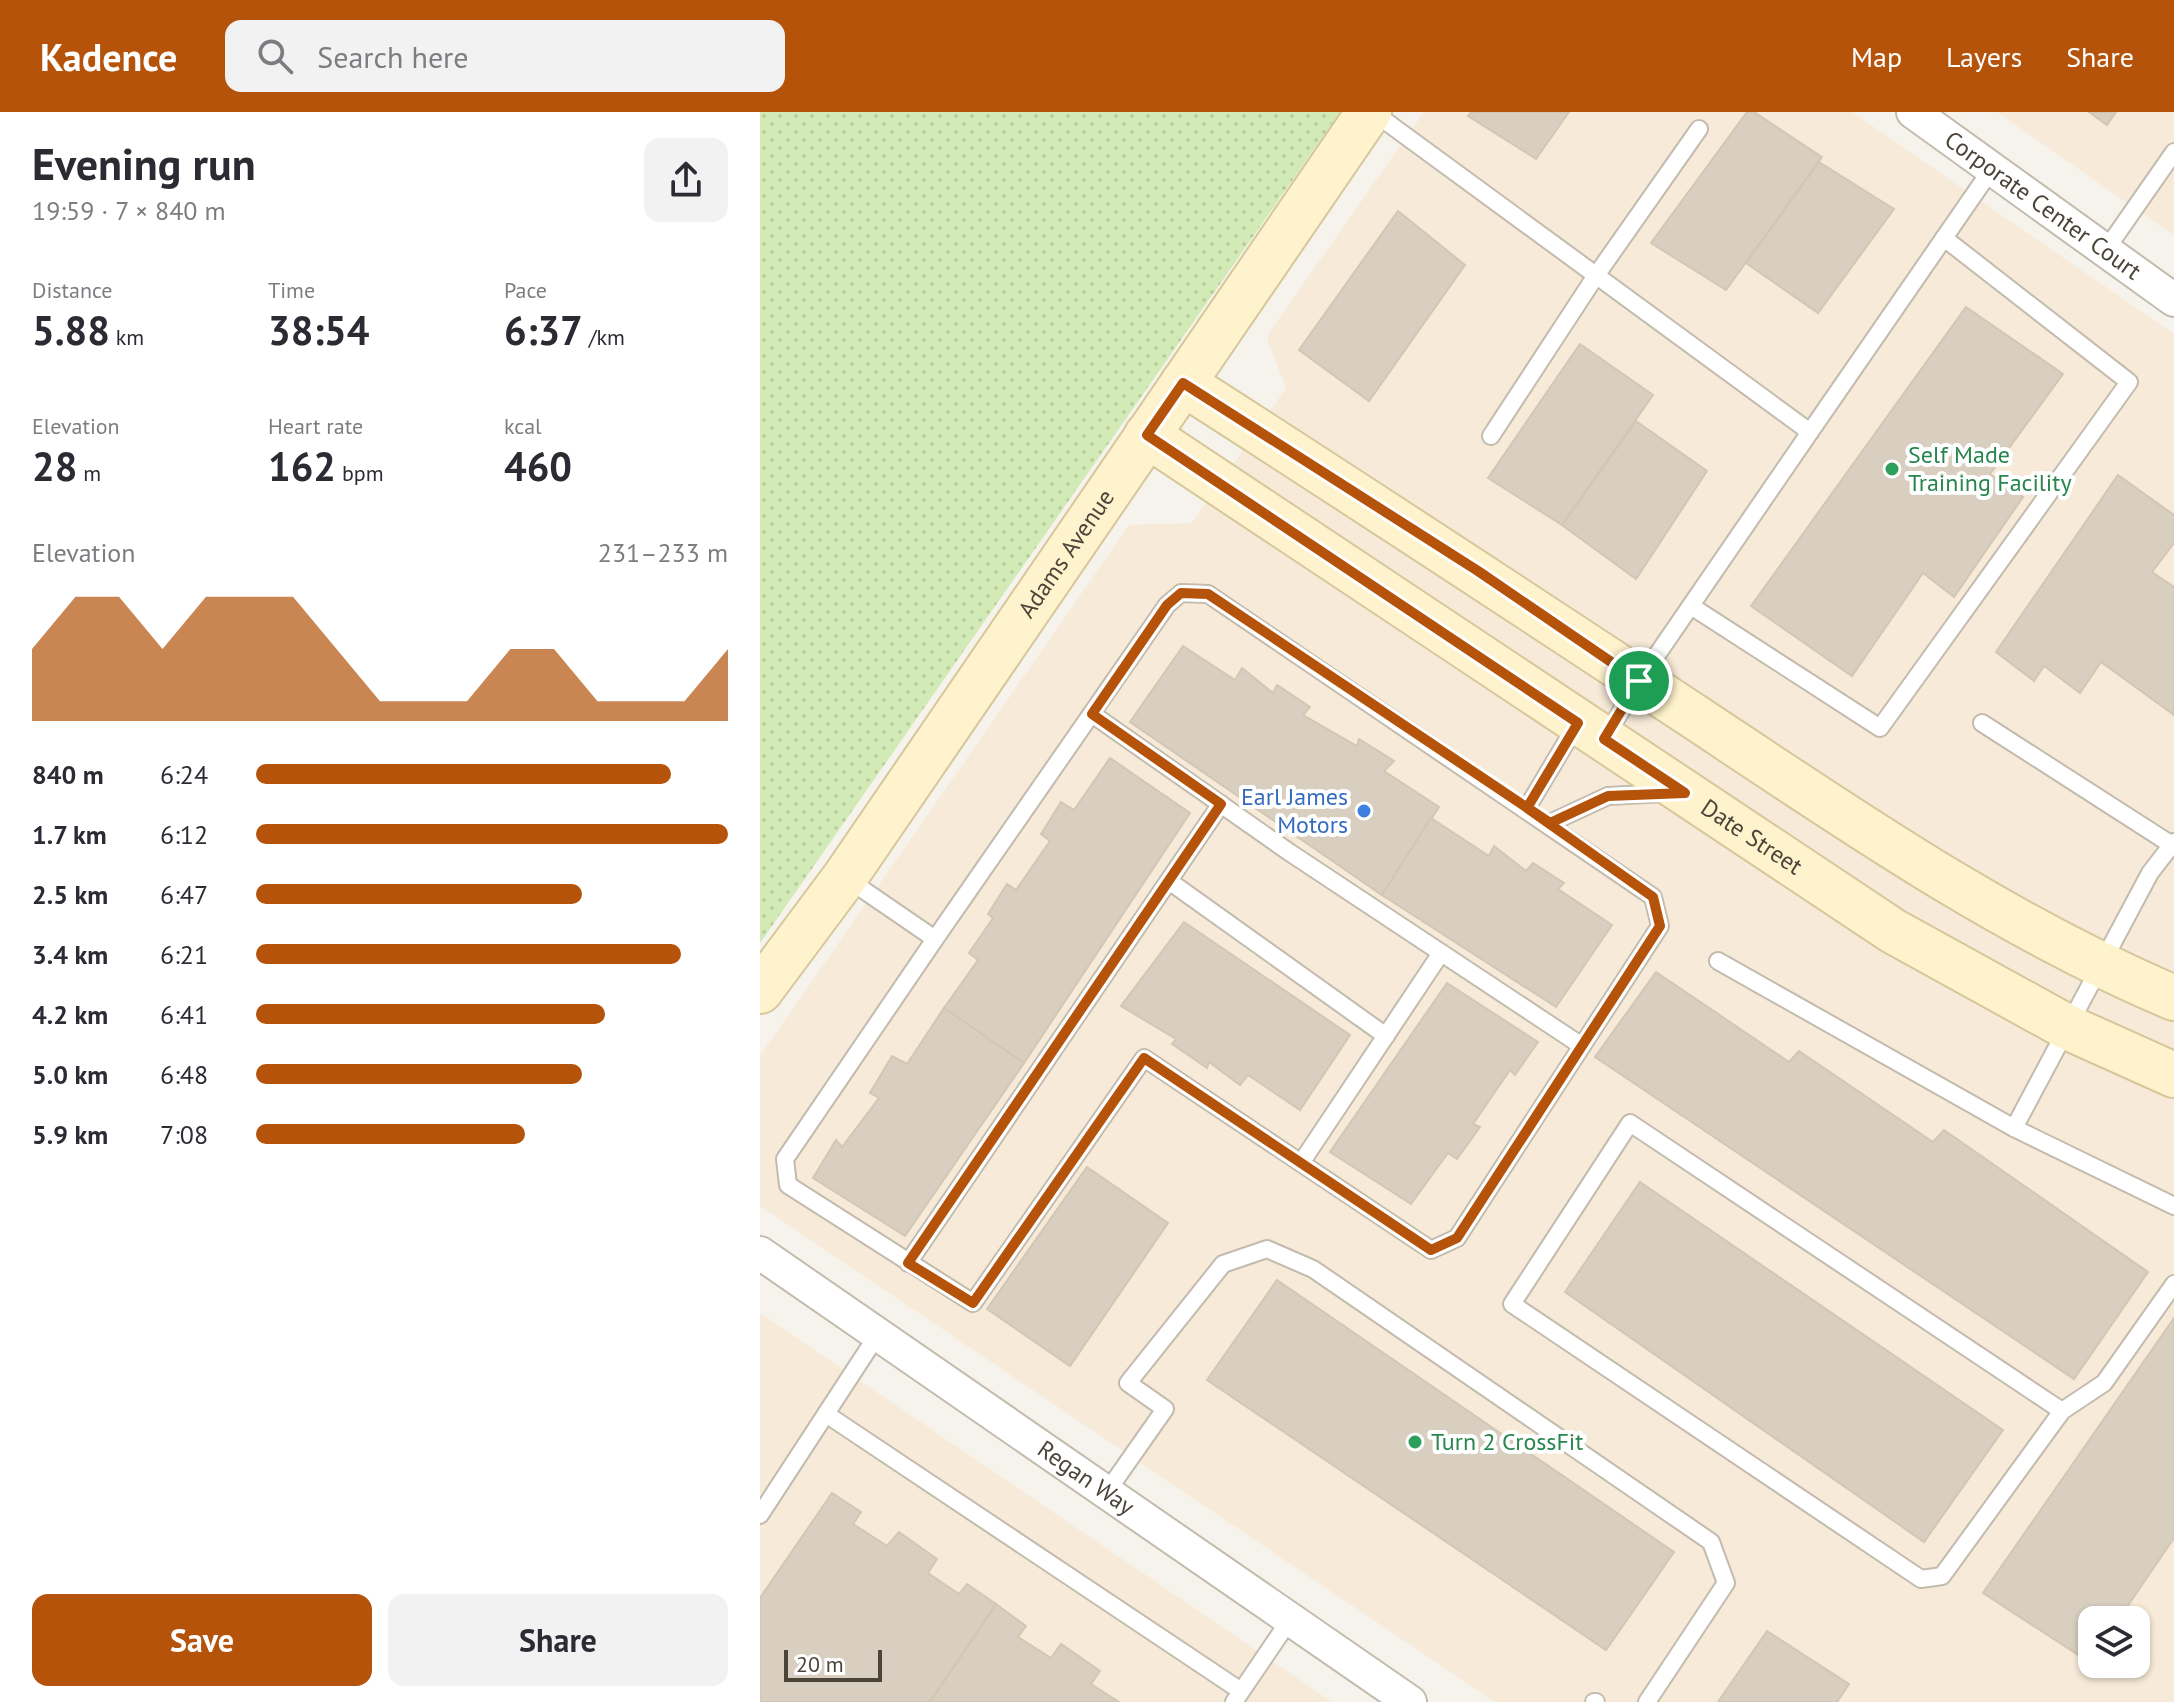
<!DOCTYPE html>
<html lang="en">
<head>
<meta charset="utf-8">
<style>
  :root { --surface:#fff; --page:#f2f2f3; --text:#2b2b33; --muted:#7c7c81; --accent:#b45309 }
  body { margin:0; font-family:"PT Sans",sans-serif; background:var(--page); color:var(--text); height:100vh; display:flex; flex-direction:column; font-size:30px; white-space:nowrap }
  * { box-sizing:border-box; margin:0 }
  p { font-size:26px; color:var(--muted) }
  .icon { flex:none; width:44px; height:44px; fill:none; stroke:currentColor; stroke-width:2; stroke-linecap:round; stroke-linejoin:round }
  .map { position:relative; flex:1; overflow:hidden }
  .panel { display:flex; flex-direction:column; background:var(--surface); width:760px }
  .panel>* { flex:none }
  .controls { position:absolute; left:1318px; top:1494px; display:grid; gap:16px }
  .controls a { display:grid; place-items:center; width:72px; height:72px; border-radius:16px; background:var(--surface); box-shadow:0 2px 6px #0004; font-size:40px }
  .scale { position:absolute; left:24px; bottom:20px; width:98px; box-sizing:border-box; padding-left:8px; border:4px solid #4b4439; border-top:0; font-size:22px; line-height:28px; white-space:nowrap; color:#4b4439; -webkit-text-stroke:6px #fff; paint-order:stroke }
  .pin { position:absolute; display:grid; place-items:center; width:68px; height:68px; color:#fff; margin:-34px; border:4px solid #fff; border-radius:50%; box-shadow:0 2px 8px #0007 }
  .round { display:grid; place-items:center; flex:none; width:84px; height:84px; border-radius:16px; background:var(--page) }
  .overview { display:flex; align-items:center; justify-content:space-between; height:136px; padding:0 32px }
  h1 { font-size:44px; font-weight:600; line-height:60px }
  .metrics { display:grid; grid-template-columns:repeat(3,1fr); gap:12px; height:136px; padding:8px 32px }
  .metrics div { display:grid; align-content:center }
  .metrics b { font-size:40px; font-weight:600 }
  .metrics small { font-size:22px; font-weight:400 }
  .metrics p { font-size:22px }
  .chart { height:224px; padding:16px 32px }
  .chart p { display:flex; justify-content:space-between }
  .chart svg { width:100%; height:144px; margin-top:8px; fill:var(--accent); opacity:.7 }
  .primary-button { display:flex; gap:16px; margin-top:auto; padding:16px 32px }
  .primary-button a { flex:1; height:92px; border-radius:16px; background:var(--accent); color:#fff; font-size:32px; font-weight:600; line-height:92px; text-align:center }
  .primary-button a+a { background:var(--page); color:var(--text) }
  ul { padding:0 32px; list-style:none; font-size:26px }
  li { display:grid; grid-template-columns:128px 96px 1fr; align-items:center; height:60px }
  li i { height:20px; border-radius:10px; background:var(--accent) }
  header { display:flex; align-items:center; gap:48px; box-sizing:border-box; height:112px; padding:0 40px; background:var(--accent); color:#fff }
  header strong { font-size:38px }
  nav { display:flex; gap:44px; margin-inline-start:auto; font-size:28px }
  .search { width:560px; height:72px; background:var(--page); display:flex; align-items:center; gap:20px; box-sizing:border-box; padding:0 28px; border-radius:16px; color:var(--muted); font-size:30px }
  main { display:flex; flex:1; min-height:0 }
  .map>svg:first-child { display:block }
</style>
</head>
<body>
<header>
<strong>Kadence</strong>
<div class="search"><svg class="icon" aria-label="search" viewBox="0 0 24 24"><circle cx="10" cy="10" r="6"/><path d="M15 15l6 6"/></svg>Search here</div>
<nav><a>Map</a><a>Layers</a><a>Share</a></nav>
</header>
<main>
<section class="panel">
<div class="overview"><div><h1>Evening run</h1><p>19:59 · 7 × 840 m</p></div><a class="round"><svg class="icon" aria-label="share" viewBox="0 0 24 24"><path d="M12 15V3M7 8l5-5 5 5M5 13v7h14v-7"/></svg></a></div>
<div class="metrics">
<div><p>Distance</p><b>5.88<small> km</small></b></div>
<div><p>Time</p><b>38:54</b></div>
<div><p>Pace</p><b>6:37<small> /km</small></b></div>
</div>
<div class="metrics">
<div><p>Elevation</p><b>28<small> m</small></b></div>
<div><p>Heart rate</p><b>162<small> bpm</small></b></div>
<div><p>kcal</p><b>460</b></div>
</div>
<div class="chart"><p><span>Elevation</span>231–233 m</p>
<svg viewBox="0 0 160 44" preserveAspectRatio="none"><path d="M0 44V22L10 6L20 6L30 22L40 6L50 6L60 6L70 22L80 38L90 38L100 38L110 22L120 22L130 38L140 38L150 38L160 22V44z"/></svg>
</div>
<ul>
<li><b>840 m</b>6:24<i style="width:88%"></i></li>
<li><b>1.7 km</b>6:12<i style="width:100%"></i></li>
<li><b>2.5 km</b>6:47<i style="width:69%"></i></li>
<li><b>3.4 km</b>6:21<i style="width:90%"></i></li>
<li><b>4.2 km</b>6:41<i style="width:74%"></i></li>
<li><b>5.0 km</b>6:48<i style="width:69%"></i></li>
<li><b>5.9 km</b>7:08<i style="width:57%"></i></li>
</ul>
<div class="primary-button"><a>Save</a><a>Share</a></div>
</section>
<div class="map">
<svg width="1414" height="1590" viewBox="0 0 1414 1590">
  <defs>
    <pattern id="grass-dots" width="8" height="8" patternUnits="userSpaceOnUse" patternTransform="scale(2)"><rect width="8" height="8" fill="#d2eab5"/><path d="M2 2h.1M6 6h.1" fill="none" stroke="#b6ca9c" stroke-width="1.8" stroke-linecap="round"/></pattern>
  </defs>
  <rect width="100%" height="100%" fill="#f6f3ec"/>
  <g fill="#f7ead8" fill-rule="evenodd">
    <path d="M664 0H1092L1414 222V1590H735L0 1094V944L369 413 432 411 526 276 508 230V222ZM1332 1508H1376V1552H1332Z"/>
    <polygon points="1237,0 1414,0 1414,123 1403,116"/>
    <polygon points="0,1201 458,1512 572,1590 0,1590"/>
  </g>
  <polygon fill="url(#grass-dots)" points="0,0 580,0 0,831"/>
  <g fill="#d8cfc1" stroke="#d3c7b4" stroke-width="2">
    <polygon points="711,0 809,0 776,47 708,4"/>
    <polygon points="987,0 994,0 1062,45 966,178 891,131"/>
    <polygon points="1329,0 1356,0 1347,13"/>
    <polygon points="1059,50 1134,97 1058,201 986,151"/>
    <polygon points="638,99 705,153 609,289 539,238"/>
    <polygon points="1206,195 1303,262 1230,362 1263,385 1194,485 1163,461 1092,564 991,494"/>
    <polygon points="820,232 893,283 802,413 728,366"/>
    <polygon points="876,309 947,359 876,467 802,413"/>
    <polygon points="1358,363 1414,403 1414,431 1392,460 1414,475 1414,603 1341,550 1320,581 1284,554 1274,569 1236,540"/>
    <polygon points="423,534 475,568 482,556 513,581 517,573 550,595 543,603 597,634 599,627 634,649 624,659 679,695 622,783 370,610"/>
    <polygon points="350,646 430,701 264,951 184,896 218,848 209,841 233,806 228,802 247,772 256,778 290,729 281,722 301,690 314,698"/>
    <polygon points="671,706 729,744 734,734 766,759 773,751 804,771 798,777 852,813 796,895 622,783"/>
    <polygon points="424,810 590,923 540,998 488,963 480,973 449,950 447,956 412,932 416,927 361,894"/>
    <polygon points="896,860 1029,950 1039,939 1173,1030 1184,1018 1388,1160 1314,1267 835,945"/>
    <polygon points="687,871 778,930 755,963 750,958 713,1012 720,1015 697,1047 688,1041 651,1092 570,1040"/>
    <polygon points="184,896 264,951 145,1124 53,1066 76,1028 82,1035 119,986 110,981 132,944 147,952"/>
    <polygon points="327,1055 408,1111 310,1254 227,1197"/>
    <polygon points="880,1070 1243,1318 1164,1430 805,1180"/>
    <polygon points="517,1168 914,1440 846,1538 447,1268"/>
    <polygon points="1414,1206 1414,1426 1358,1508 1332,1508 1329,1550 1223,1481"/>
    <polygon points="72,1381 101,1400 93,1412 127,1434 139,1420 177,1447 168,1461 199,1482 207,1472 236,1492 170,1590 0,1590 0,1486"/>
    <polygon points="236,1492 266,1514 258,1525 291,1546 301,1532 340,1559 331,1572 359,1590 170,1590"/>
    <polygon points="1007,1519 1089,1572 1077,1590 958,1590"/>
  </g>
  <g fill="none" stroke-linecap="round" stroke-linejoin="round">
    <g stroke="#c2bbae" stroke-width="20">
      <g id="lane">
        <polyline points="613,0 1050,320 879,569 845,626"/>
        <polyline points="1345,139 1414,40"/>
        <polyline points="1050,320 1231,58"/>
        <polyline points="731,324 835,165 939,17"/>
        <polyline points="931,494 1120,616 1369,270 1184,126"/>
        <polyline points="332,602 529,740 822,934"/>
        <polyline points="1222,611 1412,733"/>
        <polyline points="767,696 817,612"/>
        <polyline points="790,711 848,684 906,681"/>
        <polyline points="86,766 175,827 25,1047 28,1073 213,1191 384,946 671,1138 697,1126 900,814 893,785 448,482 421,481 407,493 175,827"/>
        <polyline points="409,769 626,924"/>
        <polyline points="958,849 1254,1016 1414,1094"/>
        <polyline points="1254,1016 1390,761 1414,730"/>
        <polyline points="541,1051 681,841"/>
        <polyline points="148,1151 461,692"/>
        <polyline points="1302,1299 870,1011 752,1192 1161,1467 1182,1464 1302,1299 1344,1271 1414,1172"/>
        <polyline points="66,1302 481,1579"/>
        <polyline points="346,1381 405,1297 368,1271 463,1152 507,1137 553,1157 951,1430 966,1471 887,1590"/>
        <polyline points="0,1403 118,1222"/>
        <polyline points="474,1590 531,1506"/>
        <polyline points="834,1590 836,1590"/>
      </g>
    </g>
    <g stroke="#c2bbae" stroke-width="36">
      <g id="street">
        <path id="s1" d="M1153 0 1414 188"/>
        <path id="s2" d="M0 1141 650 1590"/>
      </g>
    </g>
    <g stroke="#d6c79b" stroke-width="48">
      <g id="secondary">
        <path d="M423 271C595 381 765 493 935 605 1090 708 1242 813 1414 886"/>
        <path id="s3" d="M387 323 1133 819 1307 915 1414 963"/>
        <path id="s4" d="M0 879 85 765 609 0"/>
      </g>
    </g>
    <use href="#lane" stroke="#fff" stroke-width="16"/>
    <use href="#street" stroke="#fff" stroke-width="32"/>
    <use href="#secondary" stroke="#fff3cd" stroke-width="44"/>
  </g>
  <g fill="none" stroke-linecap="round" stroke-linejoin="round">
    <g stroke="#fff" stroke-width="16">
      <path id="route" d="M879 569 718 459 423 271 387 323 818 611 767 696 893 785 900 814 697 1126 671 1138 384 946 213 1191 148 1151 461 692 332 602 407 493 421 481 448 482C562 559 676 635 790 711L848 684 925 681 844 627 879 569"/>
    </g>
    <use href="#route" stroke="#b45309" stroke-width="10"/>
  </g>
  <g fill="#2e9e5b" stroke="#fff" stroke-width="3">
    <circle cx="1132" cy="357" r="8"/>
    <circle cx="655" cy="1330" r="8"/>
  </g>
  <circle fill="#3f7fe0" stroke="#fff" stroke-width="3" cx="604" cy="699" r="8"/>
  <g text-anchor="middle" stroke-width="8" stroke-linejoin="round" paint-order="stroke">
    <g font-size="24" fill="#4b4439" stroke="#fff">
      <text dy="8" stroke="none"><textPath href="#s1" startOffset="160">Corporate Center Court</textPath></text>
      <text dy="8" stroke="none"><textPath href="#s4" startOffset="534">Adams Avenue</textPath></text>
      <text dy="8" stroke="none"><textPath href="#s3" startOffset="726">Date Street</textPath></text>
      <text dy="8" stroke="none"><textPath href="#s2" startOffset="396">Regan Way</textPath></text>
    </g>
    <g font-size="24" fill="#27864d" stroke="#fff" text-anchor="start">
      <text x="1148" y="351">Self Made<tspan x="1148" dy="28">Training Facility</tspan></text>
      <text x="671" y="1338">Turn 2 CrossFit</text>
    </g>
    <g font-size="24" fill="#366cbe" stroke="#fff" text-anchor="end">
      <text x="588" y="693">Earl James<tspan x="588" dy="28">Motors</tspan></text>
    </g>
  </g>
</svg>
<div class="controls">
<a><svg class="icon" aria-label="layers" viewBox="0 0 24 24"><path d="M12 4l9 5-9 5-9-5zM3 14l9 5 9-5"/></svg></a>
</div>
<div class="scale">20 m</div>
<div class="pin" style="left:879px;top:569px;background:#1e9e55"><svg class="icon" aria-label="arrive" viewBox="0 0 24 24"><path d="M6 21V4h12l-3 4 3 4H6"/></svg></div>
</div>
</main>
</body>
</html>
